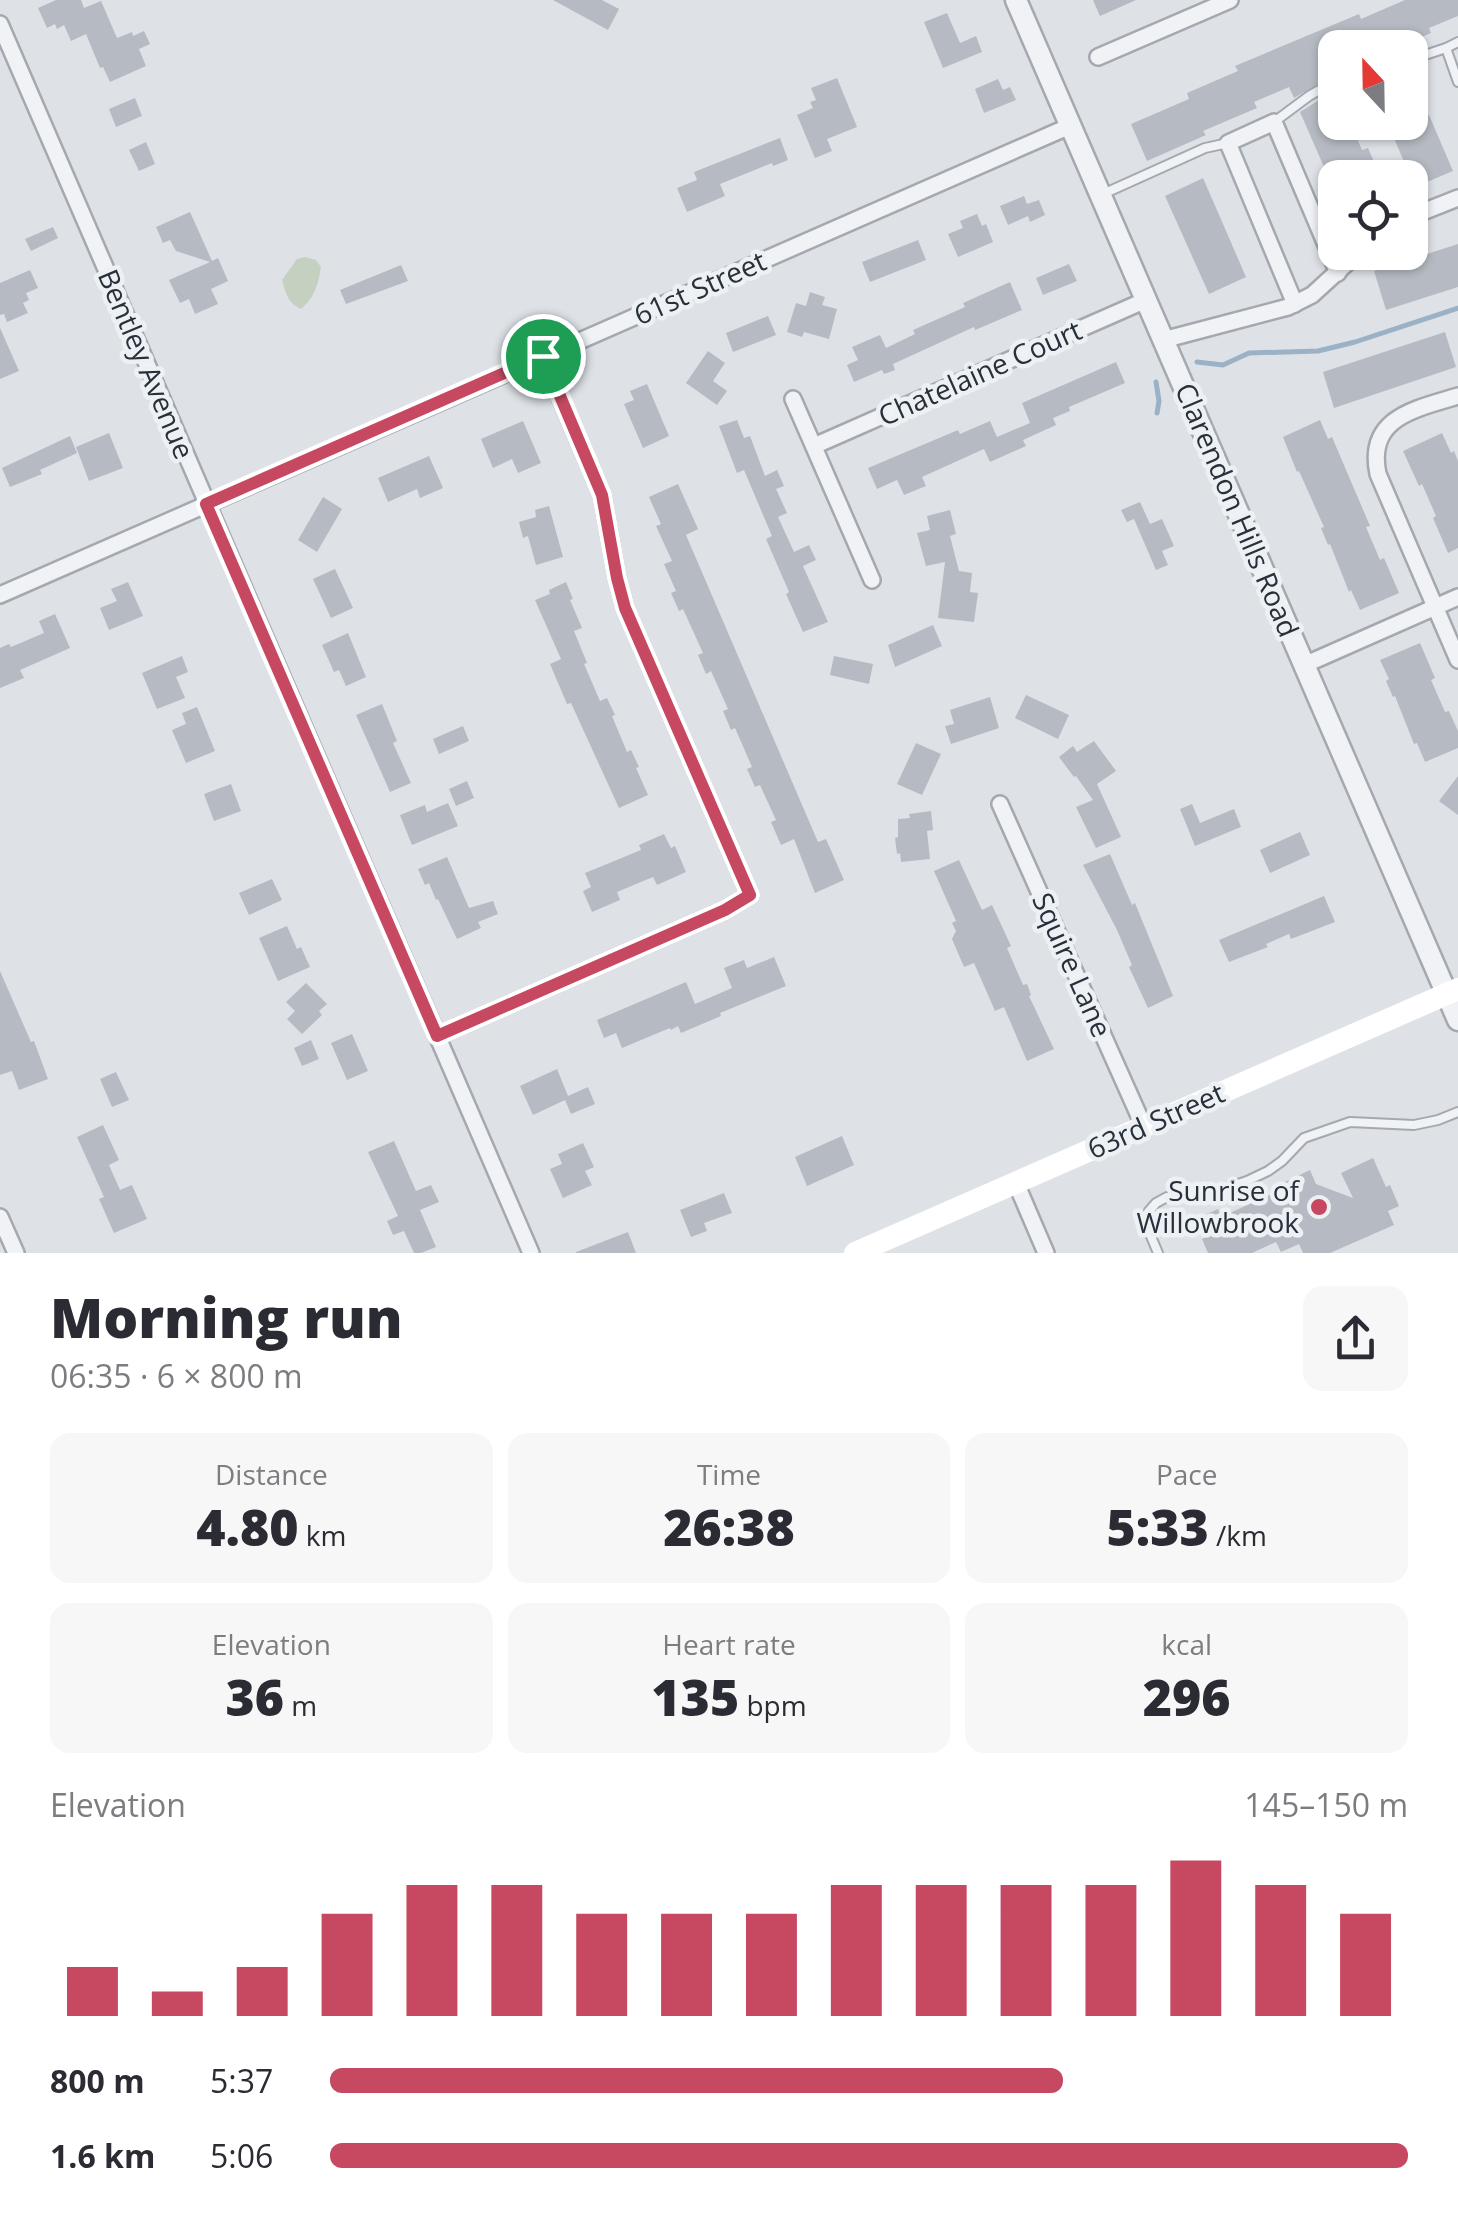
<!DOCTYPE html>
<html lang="en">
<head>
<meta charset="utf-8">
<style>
  :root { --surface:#fff; --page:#f7f7f7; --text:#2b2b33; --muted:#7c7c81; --accent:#c64961 }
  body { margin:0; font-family:"Open Sans",sans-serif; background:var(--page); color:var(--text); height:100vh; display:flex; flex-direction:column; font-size:38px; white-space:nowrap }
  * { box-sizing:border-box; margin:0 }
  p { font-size:32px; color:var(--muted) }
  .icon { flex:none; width:55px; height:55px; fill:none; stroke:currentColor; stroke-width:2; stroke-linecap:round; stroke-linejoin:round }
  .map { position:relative; height:1253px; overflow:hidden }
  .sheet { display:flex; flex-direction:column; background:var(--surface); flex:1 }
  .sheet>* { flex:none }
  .needle { width:65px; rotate:338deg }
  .tools { position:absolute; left:1318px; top:30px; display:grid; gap:20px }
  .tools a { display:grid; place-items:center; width:110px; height:110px; border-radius:20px; background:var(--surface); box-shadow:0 2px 8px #0004; font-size:50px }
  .pin { position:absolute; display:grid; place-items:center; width:85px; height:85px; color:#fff; margin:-42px; border:5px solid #fff; border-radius:50%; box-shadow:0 2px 10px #0007 }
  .round { display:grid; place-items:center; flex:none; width:105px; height:105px; border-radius:20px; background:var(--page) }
  .summary { display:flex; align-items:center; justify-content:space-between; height:170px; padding:0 50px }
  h1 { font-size:55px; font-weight:800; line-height:75px }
  .metrics { display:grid; grid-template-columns:repeat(3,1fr); gap:15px; height:170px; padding:10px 50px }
  .metrics div { display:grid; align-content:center; border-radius:20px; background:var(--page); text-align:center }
  .metrics b { font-size:50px; font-weight:800 }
  .metrics small { font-size:28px; font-weight:400 }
  .metrics p { font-size:28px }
  .chart { height:280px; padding:20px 50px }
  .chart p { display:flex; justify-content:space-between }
  .chart svg { width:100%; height:180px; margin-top:10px; stroke:var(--accent); stroke-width:6 }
  ul { padding:0 50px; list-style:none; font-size:32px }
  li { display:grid; grid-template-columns:160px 120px 1fr; align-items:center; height:75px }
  li i { height:25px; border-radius:12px; background:var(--accent) }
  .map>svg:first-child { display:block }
</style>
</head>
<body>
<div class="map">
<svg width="1458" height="1253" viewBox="0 0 1458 1253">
  <rect width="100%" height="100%" fill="#dee2e7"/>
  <path fill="#c4d0c0" d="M305 257 316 260 321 267C318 285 315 297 301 309 288 303 286 294 282 280L297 259Z"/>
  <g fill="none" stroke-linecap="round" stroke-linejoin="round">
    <g stroke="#9bb1c5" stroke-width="5">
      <polyline points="1197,362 1223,365 1249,353 1318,351 1355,342 1458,308"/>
      <polyline points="1156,382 1159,401 1157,413"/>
    </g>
  </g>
  <g fill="#b6bbc3">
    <polygon points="56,0 81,0 84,8 101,1 117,38 132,32 133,36 144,31 150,44 139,49 146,66 110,82 103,67 100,68 86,34 71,41 64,25 57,29 55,24 47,28 38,8"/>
    <polygon points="553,0 602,0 619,9 608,30"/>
    <polygon points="1093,0 1136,0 1100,16"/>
    <polygon points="1405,0 1458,0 1458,16 1429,28 1431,33 1397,48 1335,48 1335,74 1294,98 1289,87 1254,102 1257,108 1203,131 1206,135 1147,161 1131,124 1189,99 1187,93 1238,71 1235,66 1359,14 1361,19"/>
    <polygon points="947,13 960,43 976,36 982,52 943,68 924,22"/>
    <polygon points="837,78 857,127 827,139 832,151 815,158 797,115 813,108 810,102 816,100 811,88"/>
    <polygon points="998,79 1003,90 1010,87 1016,100 984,113 975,89"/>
    <polygon points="1410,87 1423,118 1429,115 1453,171 1415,187 1387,122 1410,122"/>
    <polygon points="1335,90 1335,122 1350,122 1362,150 1368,148 1381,178 1335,178 1329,164 1324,167 1300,112"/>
    <polygon points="135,98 142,116 116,127 109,109"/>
    <polygon points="780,138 788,160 773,166 772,163 720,184 725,196 687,212 677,188 697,180 694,172"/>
    <polygon points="146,142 155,164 139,171 129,150"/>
    <polygon points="1203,178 1246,277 1209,294 1165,196"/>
    <polygon points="1024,196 1027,204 1039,200 1045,215 1030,222 1028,216 1008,225 1000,206"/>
    <polygon points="190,212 212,261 218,258 228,281 211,289 218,304 195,314 189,299 180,303 169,280 210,262 176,251 170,240 163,243 156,227"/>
    <polygon points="977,214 982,226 986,224 993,242 958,257 948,234 963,228 960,221"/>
    <polygon points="53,227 58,238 31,251 25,239"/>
    <polygon points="918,240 926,260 870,282 862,262"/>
    <polygon points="1458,244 1458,287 1386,310 1374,271"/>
    <polygon points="1069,264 1077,281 1043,295 1036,278"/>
    <polygon points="401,265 408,281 346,304 340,290"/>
    <polygon points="30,270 38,288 26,293 29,300 23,303 28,313 7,322 4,314 0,315 0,283"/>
    <polygon points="1010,282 1022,310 975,330 974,327 893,364 895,370 884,374 882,370 854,382 847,365 858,360 852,347 880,335 886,348 915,334 913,330 965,307 963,303"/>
    <polygon points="810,292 825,297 822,305 837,309 829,339 804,332 802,337 787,332 796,303 806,306"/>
    <polygon points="768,316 776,335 733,352 726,333"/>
    <polygon points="0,328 19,371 0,379"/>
    <polygon points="1445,332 1456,367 1334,408 1323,372"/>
    <polygon points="708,351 725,363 713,381 727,391 717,405 686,383"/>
    <polygon points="1116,362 1125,383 1069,407 1070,411 1053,418 1056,425 1023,440 1026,446 990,462 984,449 922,477 926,486 904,495 897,480 877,489 868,468 958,430 960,434 990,421 997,437 1030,423 1022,403"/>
    <polygon points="647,384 669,436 643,448 624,404 634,400 630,391"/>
    <polygon points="737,420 744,438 750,436 765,476 777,470 784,486 776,489 787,513 778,517 794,552 809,545 816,560 803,566 828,622 803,632 786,594 789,592 766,539 772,536 744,470 737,473 719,426"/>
    <polygon points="1320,420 1328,439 1332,437 1370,526 1366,527 1380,560 1384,558 1399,593 1360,610 1351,590 1349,592 1330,544 1328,545 1321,528 1324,527 1299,471 1297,472 1283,437"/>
    <polygon points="523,421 541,463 518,473 512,459 493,468 481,439"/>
    <polygon points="109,433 123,468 89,481 76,447"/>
    <polygon points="1442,433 1451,453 1454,451 1458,461 1458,548 1448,553 1433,518 1436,516 1422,484 1419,486 1403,451"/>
    <polygon points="70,436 77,453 40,470 42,474 10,487 2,468"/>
    <polygon points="429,456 443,488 420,498 417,489 388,502 378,478"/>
    <polygon points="678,484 698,529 686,535 818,842 826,839 844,880 815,893 794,839 781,845 771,822 776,820 760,785 755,787 747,769 752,767 735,728 731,730 723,711 728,709 711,671 706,674 698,655 703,653 683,609 679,611 671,593 676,591 664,564 672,561 656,526 661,524 649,497"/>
    <polygon points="323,497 342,509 317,552 298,540"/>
    <polygon points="1140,502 1150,524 1162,519 1174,546 1162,551 1168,565 1156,570 1134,519 1127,522 1121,510"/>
    <polygon points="549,506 563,557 536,565 528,536 523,538 519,522 536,517 535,510"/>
    <polygon points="950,510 956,534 950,536 959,571 972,573 970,592 978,593 974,622 938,618 945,562 926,566 917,533 930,530 927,516"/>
    <polygon points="335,569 353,608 331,618 313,579"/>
    <polygon points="128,582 143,616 109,630 100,608 117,601 111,589"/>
    <polygon points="566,582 573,599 570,600 582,628 574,631 587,663 584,664 600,701 607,698 615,715 612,716 627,752 631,750 639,767 636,768 648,795 619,808 571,703 567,704 550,664 561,659 535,600 550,594 549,590"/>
    <polygon points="55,614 70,648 20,670 24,678 0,688 0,648 9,644 11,647 44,633 39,621"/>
    <polygon points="933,625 942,646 895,667 888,645"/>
    <polygon points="348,633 366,677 346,686 339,670 334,672 322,645"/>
    <polygon points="1420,643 1435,678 1431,680 1445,712 1449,711 1458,731 1458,748 1425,762 1417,743 1414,744 1395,696 1393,697 1386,681 1389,679 1380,660"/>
    <polygon points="182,656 188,672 176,677 185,698 157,709 142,673"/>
    <polygon points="834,656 873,664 869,684 830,675"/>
    <polygon points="1026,695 1069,715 1058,739 1015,718"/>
    <polygon points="990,697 999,728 951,744 945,726 954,724 950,710"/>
    <polygon points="382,704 397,741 393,743 411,783 390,792 356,715"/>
    <polygon points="197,707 215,751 186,763 172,730 186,724 182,713"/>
    <polygon points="463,726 469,741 439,754 433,739"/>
    <polygon points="1094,741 1116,771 1097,784 1121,837 1096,848 1076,807 1093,800 1076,776 1074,777 1059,757 1073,746 1077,752"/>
    <polygon points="916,743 941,754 922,795 897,784"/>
    <polygon points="1458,776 1458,815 1439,801"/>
    <polygon points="467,781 474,798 456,806 449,789"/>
    <polygon points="231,784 241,811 214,821 204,794"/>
    <polygon points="448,803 458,826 412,845 400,815 425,805 427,812"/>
    <polygon points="1192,804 1200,823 1234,809 1241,827 1195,846 1180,809"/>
    <polygon points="931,811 933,830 927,831 930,859 901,862 900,853 897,854 895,838 898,837 898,819 910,818 909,814"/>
    <polygon points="1300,832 1310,855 1270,873 1260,850"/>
    <polygon points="664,834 671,848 675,846 686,872 657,885 653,877 617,892 620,900 592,912 583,891 591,887 585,873 641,850 639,845"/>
    <polygon points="1110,854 1132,905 1135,903 1173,996 1148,1008 1129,967 1132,965 1117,930 1083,865"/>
    <polygon points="447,857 469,908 493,901 498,914 478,922 481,928 457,939 438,899 436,900 429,883 425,885 418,869"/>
    <polygon points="959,860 982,910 992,905 1011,946 1007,948 1023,985 1027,984 1031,995 1029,996 1054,1049 1027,1061 1004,1007 995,1011 974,963 964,967 952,939 956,931 952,923 956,921 934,871"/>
    <polygon points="272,879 282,900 249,915 239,893"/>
    <polygon points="1324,896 1335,922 1291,939 1289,934 1266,944 1268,947 1229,962 1219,940"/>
    <polygon points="287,926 297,949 301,947 310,967 278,981 259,938"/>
    <polygon points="774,957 786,986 720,1013 721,1016 681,1033 678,1026 671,1030 670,1028 622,1048 616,1033 604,1038 597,1020 686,982 695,1004 732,988 724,968 744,960 747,968"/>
    <polygon points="0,971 31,1042 34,1041 48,1079 19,1090 12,1071 0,1075"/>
    <polygon points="306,983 327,1004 319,1011 322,1015 302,1034 287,1019 295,1011 286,1002"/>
    <polygon points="352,1034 368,1071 347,1080 331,1043"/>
    <polygon points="311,1040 319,1059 302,1066 294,1048"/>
    <polygon points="557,1069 568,1096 588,1087 595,1104 571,1114 565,1100 533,1115 520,1086"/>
    <polygon points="116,1072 129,1100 112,1107 100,1079"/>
    <polygon points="103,1125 119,1160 109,1165 120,1190 132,1185 147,1219 114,1233 99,1199 104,1197 77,1137"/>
    <polygon points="842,1136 854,1165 807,1186 795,1157"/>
    <polygon points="394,1141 416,1191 431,1185 439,1202 420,1210 436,1247 421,1253 414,1253 404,1231 393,1235 387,1221 398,1216 368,1152"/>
    <polygon points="583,1143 594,1167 585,1171 592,1185 563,1198 550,1169 562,1164 558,1154"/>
    <polygon points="1373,1158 1386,1187 1390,1185 1399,1206 1388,1211 1394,1225 1330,1253 1303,1253 1299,1244 1281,1252 1276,1242 1252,1253 1208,1253 1202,1239 1209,1236 1200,1217 1218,1209 1221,1217 1287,1187 1285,1182 1310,1170 1316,1184 1353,1198 1341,1173"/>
    <polygon points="724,1193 732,1213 704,1223 707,1231 691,1237 680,1210"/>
    <polygon points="628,1232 636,1253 576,1253 576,1252"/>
  </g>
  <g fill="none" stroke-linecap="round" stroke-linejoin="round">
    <g stroke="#a4a9b0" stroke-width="12">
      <g id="service">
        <polyline points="1458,42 1446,48 1458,82"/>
        <polyline points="1410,60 1446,48"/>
        <polyline points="1274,122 1309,96 1335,81"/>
        <polyline points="1103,194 1205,148 1228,143"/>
        <polyline points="1158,1253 1150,1234 1147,1221 1149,1211 1156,1203 1167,1197 1188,1196 1223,1189 1247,1181 1268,1171 1282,1161 1304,1138 1350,1122 1414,1125 1438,1120 1458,1112"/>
      </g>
    </g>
    <g stroke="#a4a9b0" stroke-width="20">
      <g id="minor">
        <polyline points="0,24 531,1253"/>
        <polyline points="1098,57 1230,0"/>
        <polyline points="1410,217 1458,198"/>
        <polyline points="1295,304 1228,143 1274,122 1338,273"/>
        <polyline points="1163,340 1288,307 1312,295 1359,252"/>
        <path d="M1458 396C1416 409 1366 417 1378 474L1458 660"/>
        <polyline points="793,399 872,580"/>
        <polyline points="814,446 1146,300"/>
        <polyline points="0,595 1070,126"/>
        <polyline points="1304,665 1458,597"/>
        <polyline points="1000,804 1144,1127"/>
        <polyline points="437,1036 725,910 750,895 625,608 617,578 602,495 543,357"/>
        <polyline points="1016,1183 1046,1253"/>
        <polyline points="0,1217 16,1253"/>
      </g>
    </g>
    <g stroke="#a4a9b0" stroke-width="25">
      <polyline id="tertiary" points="1016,0 1458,1020"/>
    </g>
    <use href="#service" stroke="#f0f2f5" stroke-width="8"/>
    <use href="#minor" stroke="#f0f2f5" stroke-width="15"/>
    <use href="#tertiary" stroke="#f0f2f5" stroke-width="20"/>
    <polyline stroke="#fff" stroke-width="22" points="855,1253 1458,989"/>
  </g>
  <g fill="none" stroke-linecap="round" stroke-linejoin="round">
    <g stroke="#fff" stroke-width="20">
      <polygon id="route" points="543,356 602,495 617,578 625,608 750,895 725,910 437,1036 206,504"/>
    </g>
    <use href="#route" stroke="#c64961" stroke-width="12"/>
  </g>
  <circle fill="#c64961" stroke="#edf1f4" stroke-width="4" cx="1319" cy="1207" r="10"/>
  <g text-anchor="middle" stroke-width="9" stroke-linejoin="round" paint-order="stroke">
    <g font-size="28" fill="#28303c" stroke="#edf1f4">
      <text transform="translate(700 288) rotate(-24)" y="10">61st Street</text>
      <text transform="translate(146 364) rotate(67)" y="10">Bentley Avenue</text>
      <text transform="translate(980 373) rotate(-24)" y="10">Chatelaine Court</text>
      <text transform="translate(1237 510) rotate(67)" y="10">Clarendon Hills Road</text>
      <text transform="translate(1072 965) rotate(66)" y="10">Squire Lane</text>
      <text transform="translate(1156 1121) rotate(-24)" y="10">63rd Street</text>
    </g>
    <g font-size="28" fill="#28303c" stroke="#edf1f4" text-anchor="end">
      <text x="1299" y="1201">Sunrise of<tspan x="1299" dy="32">Willowbrook</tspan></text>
    </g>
  </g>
</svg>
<div class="tools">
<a><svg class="needle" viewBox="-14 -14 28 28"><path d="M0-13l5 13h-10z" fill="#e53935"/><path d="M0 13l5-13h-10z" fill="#7c7c81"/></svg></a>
<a><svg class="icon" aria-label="locate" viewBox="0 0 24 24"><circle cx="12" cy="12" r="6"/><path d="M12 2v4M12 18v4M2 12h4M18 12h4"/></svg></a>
</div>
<div class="pin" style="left:543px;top:356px;background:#1e9e55"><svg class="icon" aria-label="arrive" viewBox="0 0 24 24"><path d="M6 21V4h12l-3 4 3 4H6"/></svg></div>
</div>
<section class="sheet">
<div class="summary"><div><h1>Morning run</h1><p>06:35 · 6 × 800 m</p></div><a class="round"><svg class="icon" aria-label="share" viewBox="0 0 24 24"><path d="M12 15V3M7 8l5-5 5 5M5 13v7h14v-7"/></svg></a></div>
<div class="metrics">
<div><p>Distance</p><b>4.80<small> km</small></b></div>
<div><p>Time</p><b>26:38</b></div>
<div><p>Pace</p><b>5:33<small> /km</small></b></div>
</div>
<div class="metrics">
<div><p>Elevation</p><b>36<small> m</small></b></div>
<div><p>Heart rate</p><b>135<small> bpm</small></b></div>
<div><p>kcal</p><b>296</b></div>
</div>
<div class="chart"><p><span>Elevation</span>145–150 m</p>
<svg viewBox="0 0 160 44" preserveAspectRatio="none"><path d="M5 44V32M15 44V38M25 44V32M35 44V19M45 44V12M55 44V12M65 44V19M75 44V19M85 44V19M95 44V12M105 44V12M115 44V12M125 44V12M135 44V6M145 44V12M155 44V19"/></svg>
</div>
<ul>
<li><b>800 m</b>5:37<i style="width:68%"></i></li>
<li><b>1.6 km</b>5:06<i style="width:100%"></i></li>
</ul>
</section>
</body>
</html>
